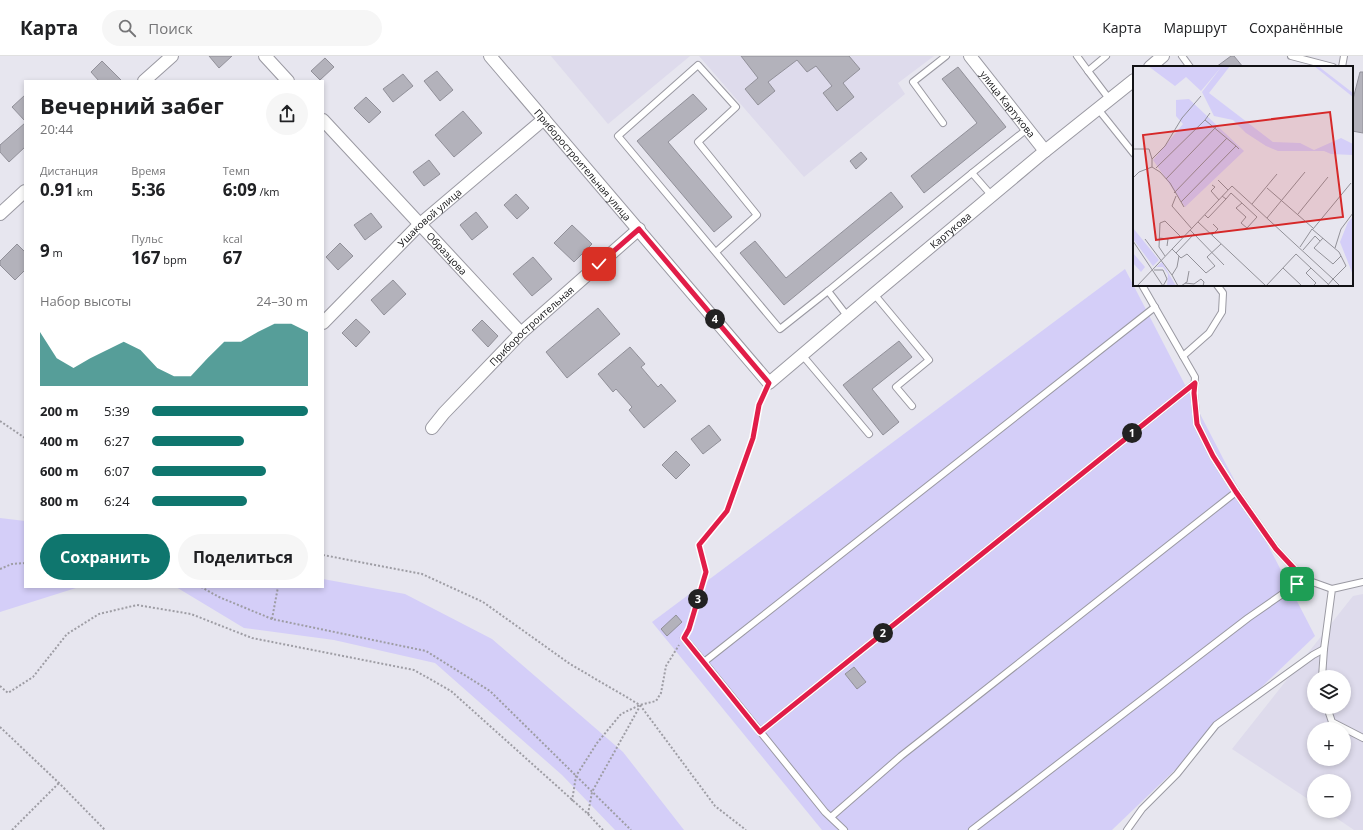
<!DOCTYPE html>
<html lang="ru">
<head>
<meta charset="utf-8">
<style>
  :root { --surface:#fff; --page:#f6f6f6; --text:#202124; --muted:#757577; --line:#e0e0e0; --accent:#0f766e }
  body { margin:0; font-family:"Open Sans",sans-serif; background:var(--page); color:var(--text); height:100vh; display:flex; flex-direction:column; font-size:15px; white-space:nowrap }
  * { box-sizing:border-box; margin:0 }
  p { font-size:13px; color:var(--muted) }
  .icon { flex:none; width:22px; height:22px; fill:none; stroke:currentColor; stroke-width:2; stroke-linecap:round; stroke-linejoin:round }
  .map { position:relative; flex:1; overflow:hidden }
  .details { position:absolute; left:24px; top:24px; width:300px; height:508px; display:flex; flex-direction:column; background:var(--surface); border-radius:0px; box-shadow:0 2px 6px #0003 }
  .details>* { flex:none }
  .buttons { position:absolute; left:1307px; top:614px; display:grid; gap:8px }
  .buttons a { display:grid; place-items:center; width:44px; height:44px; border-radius:50%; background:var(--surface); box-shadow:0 2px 6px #0003; font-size:20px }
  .pin { position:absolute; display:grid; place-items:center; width:34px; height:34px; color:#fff; margin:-17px; border-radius:8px; box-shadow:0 2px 6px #0006 }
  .km { position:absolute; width:20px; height:20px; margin:-10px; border-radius:50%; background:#222; color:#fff; font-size:11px; line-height:20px; text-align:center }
  .round { display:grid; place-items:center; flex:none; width:42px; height:42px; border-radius:21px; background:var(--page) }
  .headline { display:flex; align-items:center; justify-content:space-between; height:68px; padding:0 16px }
  h1 { font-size:22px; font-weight:700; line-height:30px }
  .metrics { display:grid; grid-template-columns:repeat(3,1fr); gap:6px; height:68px; padding:4px 16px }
  .metrics div { display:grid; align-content:center }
  .metrics b { font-size:17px; font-weight:700 }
  .metrics small { font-size:11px; font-weight:400 }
  .metrics p { font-size:11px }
  .chart { height:112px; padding:8px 16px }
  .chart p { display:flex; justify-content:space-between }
  .chart svg { width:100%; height:72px; margin-top:4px; fill:var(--accent); opacity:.7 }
  .cta { display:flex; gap:8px; margin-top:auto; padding:8px 16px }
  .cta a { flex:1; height:46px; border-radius:24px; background:var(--accent); color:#fff; font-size:16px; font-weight:700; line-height:46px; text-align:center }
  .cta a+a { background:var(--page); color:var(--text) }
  ul { padding:0 16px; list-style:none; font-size:13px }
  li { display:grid; grid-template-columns:64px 48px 1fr; align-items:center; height:30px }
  li i { height:10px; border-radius:5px; background:var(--accent) }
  header { display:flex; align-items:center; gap:24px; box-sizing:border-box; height:56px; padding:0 20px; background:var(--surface); border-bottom:1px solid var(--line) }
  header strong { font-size:19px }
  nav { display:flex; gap:22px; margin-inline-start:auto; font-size:14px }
  .search { width:280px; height:36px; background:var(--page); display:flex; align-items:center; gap:10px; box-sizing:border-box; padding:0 14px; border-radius:22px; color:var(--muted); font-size:15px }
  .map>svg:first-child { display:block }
</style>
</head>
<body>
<header>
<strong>Карта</strong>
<div class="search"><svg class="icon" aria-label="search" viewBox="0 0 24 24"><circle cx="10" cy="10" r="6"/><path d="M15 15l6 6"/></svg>Поиск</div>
<nav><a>Карта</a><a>Маршрут</a><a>Сохранённые</a></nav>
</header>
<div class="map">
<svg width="1363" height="774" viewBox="0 0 1363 774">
  <rect width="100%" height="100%" fill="#e7e6ef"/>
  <g fill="#dedbec" fill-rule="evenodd">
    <polygon points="551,0 690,0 608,68"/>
    <polygon points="699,0 934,0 898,27 905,38 804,121"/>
    <path d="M1363 538V774H1354L1326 755H1344V725H1314V747L1232 693 1353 540ZM1314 621H1344V651H1314ZM1314 673H1344V703H1314Z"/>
  </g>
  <g fill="#d4cef8">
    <polygon points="1125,213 1315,580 1112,774 822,774 652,566"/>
    <polygon points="0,462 25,465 25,531 79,531 0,556"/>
    <polygon points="323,523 405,538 492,583 623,696 684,774 615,774 562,719 435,607 334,584 244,572 176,531 323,531"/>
  </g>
  <g fill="#b3b2bb" stroke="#919099">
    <polygon points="209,0 232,0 219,12"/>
    <polygon points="741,0 849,0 860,13 843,27 854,41 837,55 823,37 832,30 816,10 807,16 797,4 768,26 775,35 758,49 745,33 758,22"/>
    <polygon points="1231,0 1234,0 1243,11 1216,11"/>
    <polygon points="325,2 334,11 320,24 311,15"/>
    <polygon points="102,5 122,25 99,25 91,16"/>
    <polygon points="958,11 1006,71 924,137 911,120 977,67 942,23"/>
    <polygon points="437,15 453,34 440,45 424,25"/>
    <polygon points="1360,16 1363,16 1363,77 1352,75 1352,47"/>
    <polygon points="403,18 413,30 393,46 383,33"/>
    <polygon points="693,38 707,53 668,86 732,161 714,176 637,85"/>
    <polygon points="25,39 25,65 12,51"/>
    <polygon points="366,41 381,56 369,67 354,52"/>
    <polygon points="463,55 482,77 454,101 435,79"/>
    <polygon points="25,67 25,91 9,106 0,96 0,89"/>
    <polygon points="861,96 867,103 856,113 850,105"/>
    <polygon points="429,104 440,118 424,130 413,116"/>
    <polygon points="891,136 903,151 784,249 740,197 755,185 786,222"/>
    <polygon points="516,138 529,152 517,163 504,149"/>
    <polygon points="476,156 488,171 472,184 460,169"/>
    <polygon points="371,157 382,171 365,184 354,169"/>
    <polygon points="572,169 592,188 574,206 554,187"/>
    <polygon points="340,187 353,200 338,214 326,201"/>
    <polygon points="17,188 25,196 25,214 15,224 0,209 0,205"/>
    <polygon points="533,201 552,223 532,240 513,218"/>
    <polygon points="393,224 406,238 384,259 371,244"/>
    <polygon points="598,252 620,278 567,322 546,296"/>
    <polygon points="356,263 370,276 356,291 342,277"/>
    <polygon points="482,264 498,280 488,291 472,274"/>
    <polygon points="899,285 912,301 872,333 899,366 883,379 843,329"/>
    <polygon points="630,291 645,308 641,311 658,331 661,328 676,345 644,372 629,354 632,351 616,333 613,336 598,318"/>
    <polygon points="709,369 721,384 703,398 691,383"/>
    <polygon points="676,395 690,409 676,423 662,409"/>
    <polygon points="676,559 682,566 667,580 661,573"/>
    <polygon points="854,611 866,626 857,633 845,618"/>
  </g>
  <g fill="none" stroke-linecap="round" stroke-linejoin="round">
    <g stroke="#9a99a2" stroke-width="8">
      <g id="lane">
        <polyline points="1077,0 1088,15"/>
        <polyline points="1106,0 1088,15 1110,44"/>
        <polyline points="1182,0 1190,11"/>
        <polyline points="1291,0 1333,11"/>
        <polyline points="1342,11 1344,0"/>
        <polyline points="1098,53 1134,98"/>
        <polyline points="943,67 913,26 946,0"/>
        <polyline points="972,117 1027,73"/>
        <polyline points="716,196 757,159 698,86 736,51 698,9 618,80 780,273 828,235 848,261"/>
        <polyline points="1142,229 1195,321 1194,337 1197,368 1213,400 1236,436 1276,493 1304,523 1332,533"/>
        <polyline points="828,235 972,117 992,140"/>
        <polyline points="874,238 929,304 896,331 912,350"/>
        <polyline points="803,300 869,378"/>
        <polyline points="1183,300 1209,277 1222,256 1223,237 1217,229"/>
        <polyline points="684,582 704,606 1155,251"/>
        <polyline points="704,606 825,756 844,774"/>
        <polyline points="1322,621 1324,593 1332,533 1363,526"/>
        <polyline points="1327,651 1332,666 1363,682"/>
        <polyline points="760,676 1195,327"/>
        <polyline points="831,761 901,700 1236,436"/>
        <polyline points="972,774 1248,562 1304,523"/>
        <polyline points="1127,774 1142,753 1177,718 1216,669 1313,599 1324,593"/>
      </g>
    </g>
    <g stroke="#9a99a2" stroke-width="14">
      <g id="street">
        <polyline points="265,0 288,25"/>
        <path id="s1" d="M490 0 769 327 874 238 1045 95 1134 24"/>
        <path id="s2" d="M970 0 1045 95"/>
        <polyline points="1150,11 1163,0"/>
        <polyline points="144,25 172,0"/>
        <path id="s3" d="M323 64 521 277"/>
        <polyline points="0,158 25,135"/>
        <path id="s4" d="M323 267 419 169 544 63"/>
        <path id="s5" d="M432 372 444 357 521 277 639 173"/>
      </g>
    </g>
    <g stroke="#9e9da4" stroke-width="2" stroke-dasharray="2 2" stroke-linecap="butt">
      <polyline points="0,365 25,382"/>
      <polyline points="323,499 422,518 483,546 570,608 640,649 715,750 746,774"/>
      <polyline points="0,513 12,508 25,507"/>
      <polyline points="201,531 219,541 272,563 426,595 490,635 631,774"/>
      <polyline points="272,563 278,531"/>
      <polyline points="688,575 706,516 699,489 727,455 753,382 759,349 765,337"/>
      <polyline points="0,630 8,637 33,621 67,578 99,558 137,549 191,558 252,582 414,614 451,635 588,758 603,774"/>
      <polyline points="0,671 59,727 105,774"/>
      <polyline points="572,745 576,720 597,687 621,658 640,649 656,645 661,637 666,610 679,589"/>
      <polyline points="588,758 592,736 640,650"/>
      <polyline points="12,774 59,727"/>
    </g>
    <use href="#lane" stroke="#fff" stroke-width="6"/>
    <use href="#street" stroke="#fff" stroke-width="12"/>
  </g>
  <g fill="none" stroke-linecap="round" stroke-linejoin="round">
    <g stroke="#fff" stroke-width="8">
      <polyline id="route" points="599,208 639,173 769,327 759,349 753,382 727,455 699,489 706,516 689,573 684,582 760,676 1195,327 1194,337 1197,368 1213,400 1236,436 1276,493 1304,523 1297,528"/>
    </g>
    <use href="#route" stroke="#e11d48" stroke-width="5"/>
  </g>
  <g text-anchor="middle" stroke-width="4" stroke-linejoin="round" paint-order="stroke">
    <g font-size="10" fill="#121215" stroke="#fff">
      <text dy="4" stroke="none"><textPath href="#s2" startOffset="61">улица Картукова</textPath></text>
      <text dy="4" stroke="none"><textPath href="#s1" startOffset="143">Приборостроительная улица</textPath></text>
      <text dy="4" stroke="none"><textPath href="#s4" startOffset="150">Ушаковой улица</textPath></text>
      <text dy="4" stroke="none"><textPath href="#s1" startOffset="667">Картукова</textPath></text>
      <text dy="4" stroke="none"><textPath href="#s3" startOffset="182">Образцова</textPath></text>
      <text dy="4" stroke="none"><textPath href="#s5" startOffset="143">Приборостроительная</textPath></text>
    </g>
  </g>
  <g transform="translate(1133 10)">
    <rect width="220" height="220" fill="#e7e6ef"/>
    <path d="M15 0H89L68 25 53 11 42 20ZM89 0H97L76 27 140 76 167 77 181 84 208 72 220 78V89L198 88 191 85H145L133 80 113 67 100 54 81 50 69 26ZM181 0H185L220 27V31ZM56 33 111 85 52 141 20 94 50 58 43 50V34ZM220 151V209L207 176 215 156ZM0 162 26 194 20 200 0 173ZM0 187 12 201 8 206 0 197ZM29 196 43 220H34L35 208 30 201H23Z" fill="#d4cef8"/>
    <path fill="none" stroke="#929198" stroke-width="1" d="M77 47 72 54 103 80M0 83H16L19 93V101L6 106 0 112M19 93 32 80 49 52 68 30M19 101 27 106 37 117 51 141M23 102 72 54M33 113 83 61M85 114 95 124M79 119 82 121 78 125 86 134M134 122 180 162M41 127 94 72M43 130 39 140 59 163M89 130 93 133 98 127 124 151 114 162 108 157 113 151 103 142 109 137M48 136 103 80 106 83M119 138 144 108M165 148 195 111M72 149 75 152 93 133M134 152 172 106M65 156 133 220M180 163 218 117M61 168 91 199M79 169 85 163 80 158M26 172 35 173 34 180M190 172 181 182 200 198 208 190M12 173 39 209M0 175 30 220M202 182 208 163 220 147M39 183 48 192 54 188 73 207 82 200 74 191 88 178M170 184 182 170 187 175M43 187 61 168 57 164M32 190 26 181 27 157 32 155 49 172M150 202 169 220M178 202 173 207 183 217 180 220M21 204H30L34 213 30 220M52 217 61 218 68 213 71 216 70 220M4 220 99 120 200 213 213 200 206 186 179 163 167 181M45 220 39 209 44 201 46 190M48 220 54 216 56 205M133 220 163 188 195 218M194 220 200 213 207 220"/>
    <path fill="#d62828" fill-opacity="0.15" stroke="#d62828" stroke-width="2" d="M197 46 210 151 23 174 10 69Z"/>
    <rect width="220" height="220" fill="none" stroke="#121215" stroke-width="2"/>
  </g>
</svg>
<div class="buttons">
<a><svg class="icon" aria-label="layers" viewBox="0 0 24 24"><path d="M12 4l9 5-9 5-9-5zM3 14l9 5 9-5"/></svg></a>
<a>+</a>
<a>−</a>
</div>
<div class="pin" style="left:1297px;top:528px;background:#1e9e55"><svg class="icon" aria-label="arrive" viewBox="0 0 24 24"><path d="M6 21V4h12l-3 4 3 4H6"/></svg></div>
<div class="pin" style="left:599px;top:208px;background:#d93025"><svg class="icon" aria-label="check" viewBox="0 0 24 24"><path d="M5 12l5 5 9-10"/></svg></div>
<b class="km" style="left:1132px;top:377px">1</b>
<b class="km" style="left:883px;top:577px">2</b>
<b class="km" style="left:698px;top:543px">3</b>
<b class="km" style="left:715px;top:263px">4</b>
<section class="details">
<div class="headline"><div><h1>Вечерний забег</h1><p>20:44</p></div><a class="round"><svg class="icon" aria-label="share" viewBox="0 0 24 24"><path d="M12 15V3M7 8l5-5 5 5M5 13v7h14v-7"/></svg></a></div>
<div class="metrics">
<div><p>Дистанция</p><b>0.91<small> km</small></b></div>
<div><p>Время</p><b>5:36</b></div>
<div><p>Темп</p><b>6:09<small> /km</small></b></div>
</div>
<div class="metrics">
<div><b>9<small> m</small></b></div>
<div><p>Пульс</p><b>167<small> bpm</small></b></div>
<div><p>kcal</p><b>67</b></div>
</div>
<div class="chart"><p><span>Набор высоты</span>24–30 m</p>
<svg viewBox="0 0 160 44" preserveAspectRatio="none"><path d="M0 44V11L10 27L20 33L30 27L40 22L50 17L60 22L70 33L80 38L90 38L100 27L110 17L120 17L130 11L140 6L150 6L160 11V44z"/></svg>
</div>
<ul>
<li><b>200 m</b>5:39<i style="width:100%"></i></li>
<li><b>400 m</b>6:27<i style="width:59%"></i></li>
<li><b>600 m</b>6:07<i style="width:73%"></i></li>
<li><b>800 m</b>6:24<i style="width:61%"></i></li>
</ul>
<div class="cta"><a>Сохранить</a><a>Поделиться</a></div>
</section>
</div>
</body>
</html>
